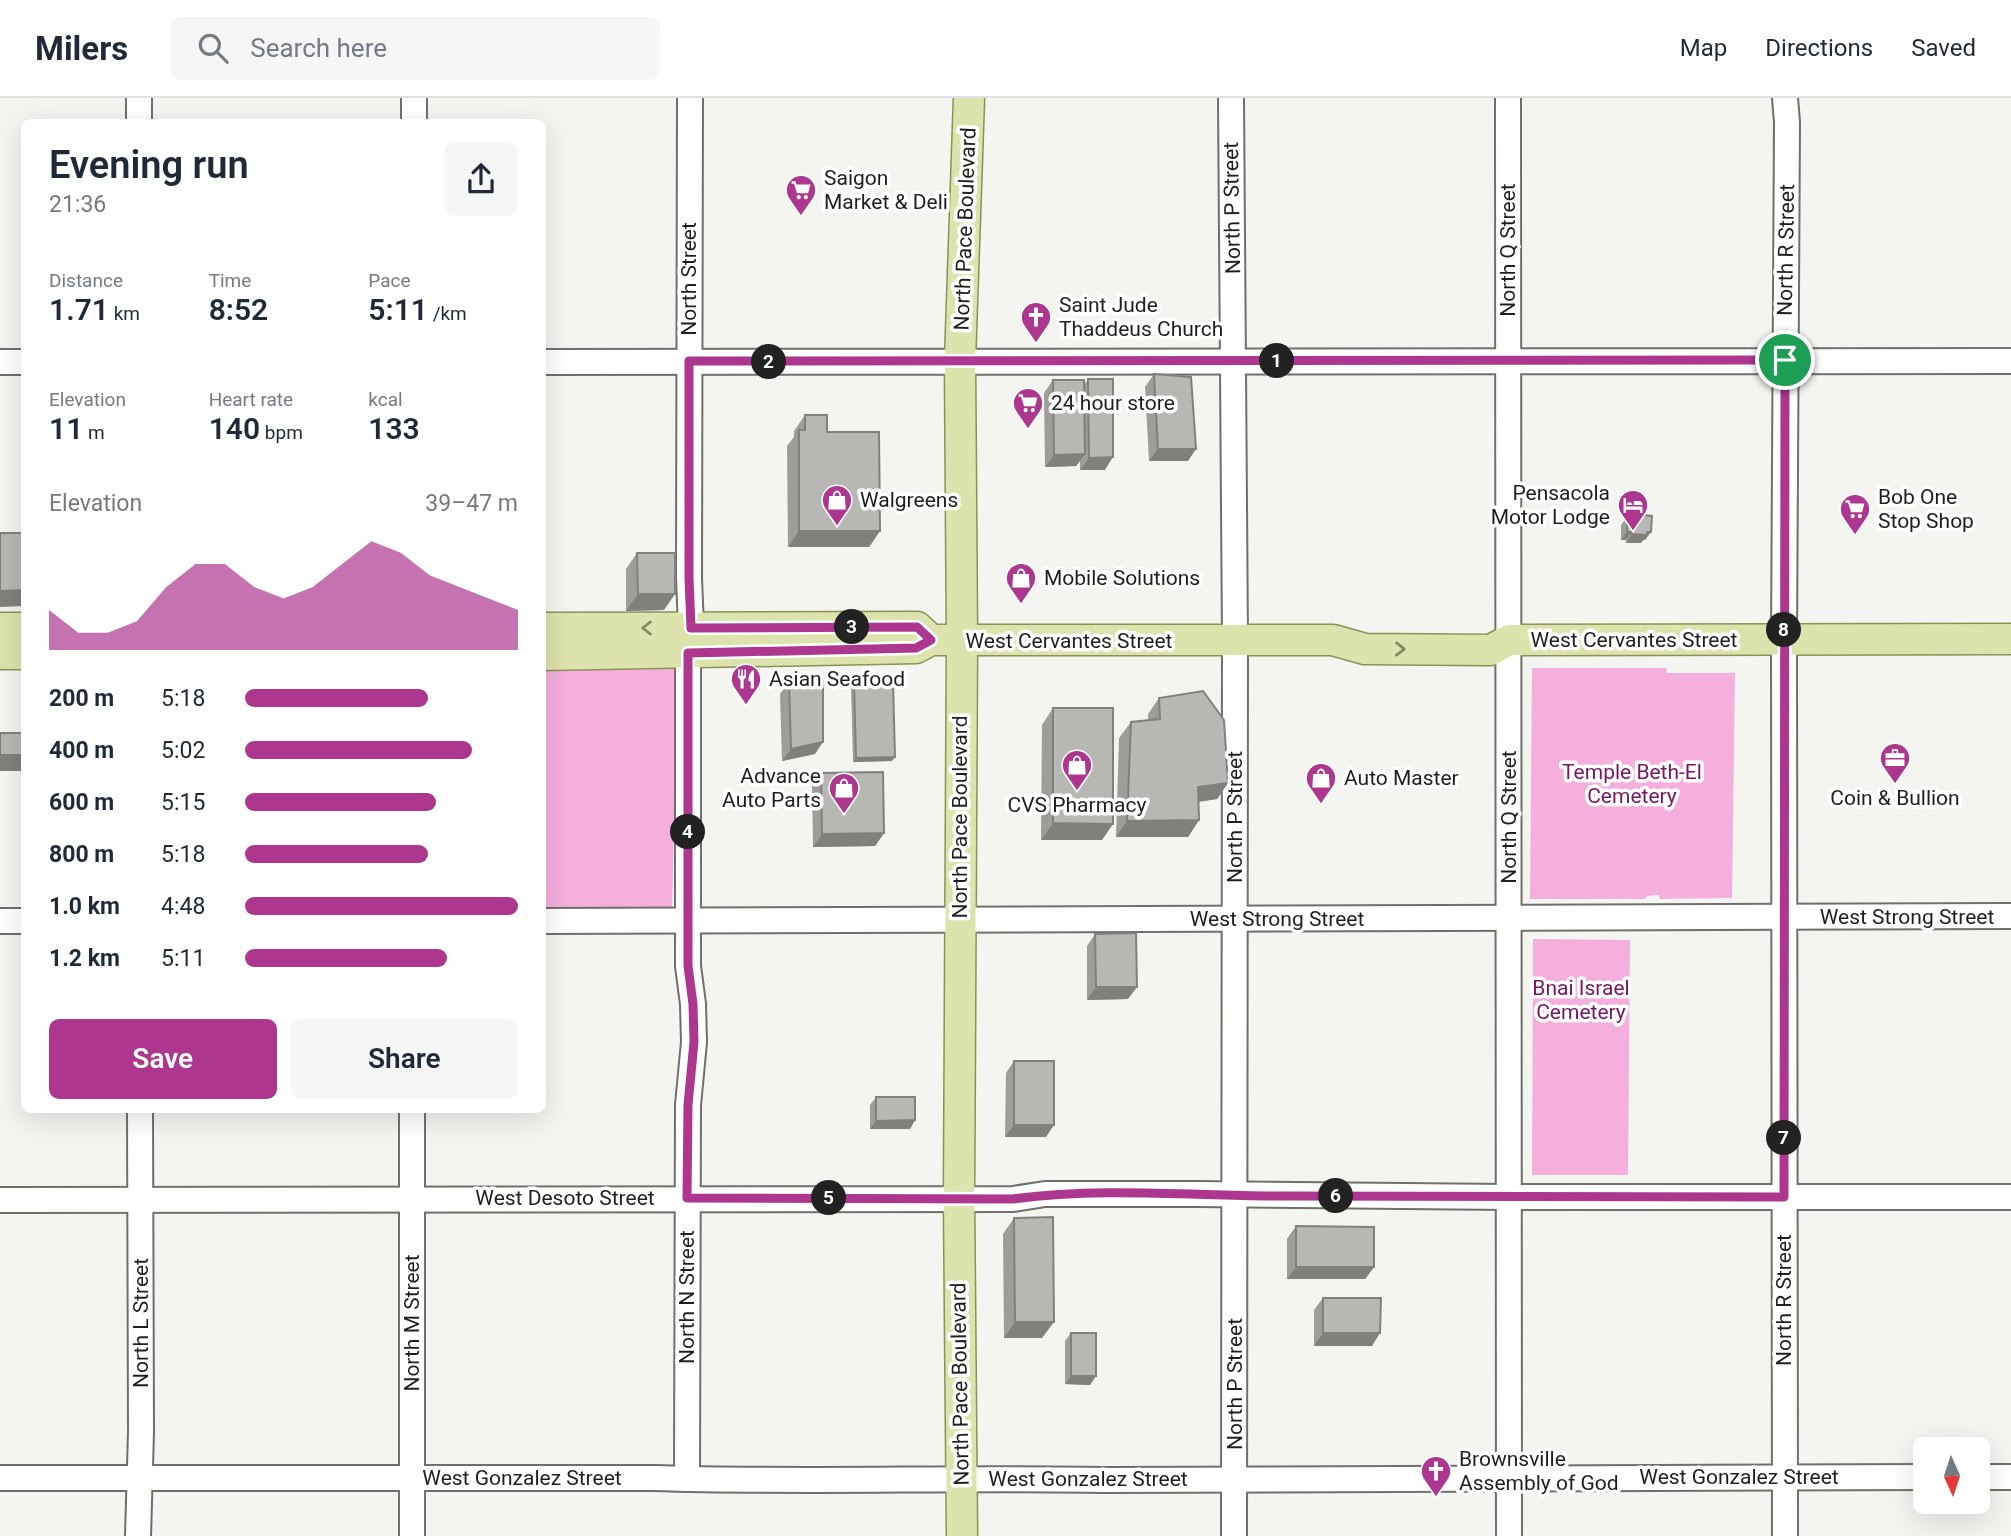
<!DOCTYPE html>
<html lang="en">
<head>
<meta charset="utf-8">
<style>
  :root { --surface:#fff; --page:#f6f6f7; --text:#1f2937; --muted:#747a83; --line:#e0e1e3; --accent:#ad378f }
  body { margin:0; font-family:Roboto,sans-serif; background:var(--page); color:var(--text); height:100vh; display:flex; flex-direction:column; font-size:26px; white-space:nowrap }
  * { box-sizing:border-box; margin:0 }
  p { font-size:23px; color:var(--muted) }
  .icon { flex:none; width:38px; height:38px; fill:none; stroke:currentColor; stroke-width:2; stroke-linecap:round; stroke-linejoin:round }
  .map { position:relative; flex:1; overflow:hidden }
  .sheet { position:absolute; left:21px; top:21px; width:525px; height:994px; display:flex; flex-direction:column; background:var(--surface); border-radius:10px; box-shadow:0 7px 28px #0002 }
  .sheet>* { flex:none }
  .needle { width:46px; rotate:177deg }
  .tools { position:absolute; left:1913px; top:1339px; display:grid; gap:14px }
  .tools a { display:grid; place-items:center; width:77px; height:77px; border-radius:10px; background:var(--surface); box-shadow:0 7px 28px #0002; font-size:35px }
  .pin { position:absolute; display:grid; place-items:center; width:60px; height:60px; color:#fff; margin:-30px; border:4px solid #fff; border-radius:50%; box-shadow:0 2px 7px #0007 }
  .km { position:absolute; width:35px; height:35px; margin:-18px; border-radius:50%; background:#222; color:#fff; font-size:19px; line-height:35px; text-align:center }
  .round { display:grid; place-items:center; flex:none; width:74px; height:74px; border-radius:10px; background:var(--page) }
  .head { display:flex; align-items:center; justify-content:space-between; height:119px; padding:0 28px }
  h1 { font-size:38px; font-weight:600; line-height:52px }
  .figures { display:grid; grid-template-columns:repeat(3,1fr); gap:10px; height:119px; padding:7px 28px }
  .figures div { display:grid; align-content:center }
  .figures b { font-size:30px; font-weight:600 }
  .figures small { font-size:19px; font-weight:400 }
  .figures p { font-size:19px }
  .chart { height:196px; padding:14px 28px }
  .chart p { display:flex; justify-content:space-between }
  .chart svg { width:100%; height:126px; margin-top:7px; fill:var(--accent); opacity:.7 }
  .button { display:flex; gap:14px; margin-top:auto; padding:14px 28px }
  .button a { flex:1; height:80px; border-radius:10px; background:var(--accent); color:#fff; font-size:28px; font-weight:600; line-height:80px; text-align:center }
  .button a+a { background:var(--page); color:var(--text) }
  ul { padding:0 28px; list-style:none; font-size:23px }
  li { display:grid; grid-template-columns:112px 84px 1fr; align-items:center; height:52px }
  li i { height:18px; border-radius:9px; background:var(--accent) }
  header { display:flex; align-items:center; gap:42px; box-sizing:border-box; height:98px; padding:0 35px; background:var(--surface); border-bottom:2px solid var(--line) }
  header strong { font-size:33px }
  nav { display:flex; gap:38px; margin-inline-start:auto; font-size:24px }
  .search { width:490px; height:63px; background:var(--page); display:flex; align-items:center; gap:18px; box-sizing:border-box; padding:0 24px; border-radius:10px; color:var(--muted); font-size:26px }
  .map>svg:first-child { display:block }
</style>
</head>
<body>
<header>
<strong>Milers</strong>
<div class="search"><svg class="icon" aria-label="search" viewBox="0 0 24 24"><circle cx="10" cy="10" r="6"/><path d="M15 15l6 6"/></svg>Search here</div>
<nav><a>Map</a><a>Directions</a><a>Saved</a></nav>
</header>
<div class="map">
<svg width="2011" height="1438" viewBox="0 0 2011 1438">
  <rect width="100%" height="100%" fill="#f4f5f0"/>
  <g fill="#f4afdc">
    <polygon points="678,563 672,812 543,812 542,565"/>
    <polygon points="1532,570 1666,570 1667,575 1735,575 1732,800 1660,801 1659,797 1647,798 1645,801 1530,801"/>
    <polygon points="1533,841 1630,842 1628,1077 1532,1077"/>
  </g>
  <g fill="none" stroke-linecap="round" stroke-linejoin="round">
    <g stroke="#6f706b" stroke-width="28">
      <g id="minor">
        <polyline points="139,0 139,24"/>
        <polyline points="690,0 689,480 691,530"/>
        <polyline points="1231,0 1235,543 1234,1438"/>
        <polyline points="1508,0 1509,1438"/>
        <polyline points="414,24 414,0"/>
        <polyline points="0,264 24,264"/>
        <polyline points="542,264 2011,263"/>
        <polyline points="0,823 24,823"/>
        <polyline points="542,823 2011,818"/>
        <polyline points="0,1102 1013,1101 1045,1096 1197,1096 1509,1099 2011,1099"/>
        <polyline points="1978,1379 2011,1379"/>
        <path d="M0 1380H654C804 1385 954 1379 1104 1382L1925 1379"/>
        <polyline points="687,1381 688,1007 694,944 693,906 688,868 688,555"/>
        <polyline points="138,1438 141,1334 140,1012"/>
        <polyline points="412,1438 412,1012"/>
        <polyline points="1785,1438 1784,541 1787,24 1785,0"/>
      </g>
    </g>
    <g stroke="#8c9256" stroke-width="33">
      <g id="major">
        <polyline points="0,530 24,530"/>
        <polyline points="542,530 917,529 931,542"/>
        <polyline points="0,556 24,556"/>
        <polyline points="542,557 916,550 931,542 1333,542 1365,551 1491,552 1509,542 2011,541"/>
        <polyline points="962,1438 959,1100 962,543 960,263 969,0"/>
      </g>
    </g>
    <use href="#minor" stroke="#fff" stroke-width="24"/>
    <use href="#major" stroke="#dde3ac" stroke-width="30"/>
  </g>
  <g fill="#9d9e9a">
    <polygon points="1154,276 1188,363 1149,363 1145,289"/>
    <polygon points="1088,281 1105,372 1080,372 1080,363 1076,368 1045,369 1044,295 1053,282 1084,287"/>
    <polygon points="805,317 827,334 880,433 869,449 788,449 787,348 794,339 794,333"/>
    <polygon points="1633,416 1645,442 1643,442 1641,445 1626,445 1626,442 1621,442 1621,427 1627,419 1631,418"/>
    <polygon points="637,455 664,512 626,513 626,471"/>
    <polygon points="789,584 815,656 782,663 780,596"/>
    <polygon points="854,585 892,663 853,664 851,589"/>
    <polygon points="1159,600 1228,685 1217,701 1199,704 1199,722 1188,739 1116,739 1119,640 1131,624 1148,622 1148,616"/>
    <polygon points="1053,610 1102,742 1041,742 1042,627"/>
    <polygon points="821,675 884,735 875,748 813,749 812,687"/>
    <polygon points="1095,836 1128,901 1087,902 1087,848"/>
    <polygon points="1014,963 1046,1039 1005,1039 1006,975"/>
    <polygon points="876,999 915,1022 910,1031 870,1031 870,1007"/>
    <polygon points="1014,1120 1042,1240 1004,1240 1003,1136"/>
    <polygon points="1296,1128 1374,1169 1365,1181 1287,1181 1287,1141"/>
    <polygon points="1323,1200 1372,1248 1314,1248 1314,1212"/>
    <polygon points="1071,1235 1090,1287 1065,1286 1065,1243"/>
  </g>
  <g fill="#80817d">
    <polygon points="1158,351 1196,351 1188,363 1149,363"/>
    <polygon points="1085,356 1076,368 1045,369 1054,357"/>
    <polygon points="1113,359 1105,372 1080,372 1089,360"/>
    <polygon points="799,433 880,433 869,449 788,449"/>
    <polygon points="1627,434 1632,434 1626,442 1621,442"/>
    <polygon points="1647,434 1651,434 1645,442 1643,442 1641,445 1626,445 1632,436"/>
    <polygon points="24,492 24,508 0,509 0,493"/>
    <polygon points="638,496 675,496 664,512 626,513"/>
    <polygon points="823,644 815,656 782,663 791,651"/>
    <rect x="0" y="657" width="24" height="16"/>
    <polygon points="895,659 892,663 853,664 856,660"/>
    <polygon points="1228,685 1217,701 1187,705 1198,689"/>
    <polygon points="1199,722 1188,739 1116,739 1127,723"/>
    <polygon points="1053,725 1113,726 1102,742 1041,742"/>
    <polygon points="884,735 875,748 813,749 822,736"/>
    <polygon points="1096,889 1137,889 1128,901 1087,902"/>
    <polygon points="915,1022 910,1031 870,1031 876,1023"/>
    <polygon points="1014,1027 1054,1027 1046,1039 1005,1039"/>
    <polygon points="1296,1169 1374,1169 1365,1181 1287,1181"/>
    <polygon points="1015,1224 1054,1224 1042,1240 1004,1240"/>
    <polygon points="1323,1235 1380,1235 1372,1248 1314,1248"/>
    <polygon points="1071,1278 1096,1278 1090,1287 1065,1286"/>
  </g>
  <g fill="#b7b8b3" stroke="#80817d" stroke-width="2">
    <polygon points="1154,276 1191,279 1196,351 1158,351"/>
    <polygon points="1088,281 1113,281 1113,359 1089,360"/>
    <polygon points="1053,282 1084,282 1085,356 1054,357"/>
    <polygon points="805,317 827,317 827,334 879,334 880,433 799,433 799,332 805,332"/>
    <polygon points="1633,416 1652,418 1651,434 1647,434 1647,437 1632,436 1632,434 1627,434 1627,419 1633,418"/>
    <polygon points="0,435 24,435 24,492 0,493"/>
    <polygon points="637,455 675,455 675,496 638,496"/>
    <polygon points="823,583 823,644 791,651 789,584"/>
    <polygon points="893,584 895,659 856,660 854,585"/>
    <polygon points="1203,593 1224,622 1228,685 1198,689 1199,722 1127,723 1131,624 1160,621 1159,600"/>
    <polygon points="1053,610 1113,610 1113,726 1053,725"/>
    <rect x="0" y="635" width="24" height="22"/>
    <polygon points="883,674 884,735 822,736 821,675"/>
    <polygon points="1136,835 1137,889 1096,889 1095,836"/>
    <rect x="1014" y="963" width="40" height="64"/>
    <polygon points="876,999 915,999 915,1022 876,1023"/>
    <polygon points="1053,1119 1054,1224 1015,1224 1014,1120"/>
    <polygon points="1296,1128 1374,1129 1374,1169 1296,1169"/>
    <polygon points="1323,1200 1381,1200 1380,1235 1323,1235"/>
    <rect x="1071" y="1235" width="25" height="43"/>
  </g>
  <defs><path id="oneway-chevron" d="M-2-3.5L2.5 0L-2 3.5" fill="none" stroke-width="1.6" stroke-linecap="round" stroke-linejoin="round" transform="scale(1.75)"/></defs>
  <g stroke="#878b6c">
    <use href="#oneway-chevron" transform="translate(647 530) rotate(180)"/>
    <use href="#oneway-chevron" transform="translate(1400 551) rotate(1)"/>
  </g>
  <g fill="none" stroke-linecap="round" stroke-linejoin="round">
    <g stroke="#fff" stroke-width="14">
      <path id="route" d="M1785 262 1784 1099C1618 1099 1451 1099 1284 1098 1196 1098 1101 1089 1013 1101L687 1100 688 1007 694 944 693 906 688 868V555L916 550 931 542 917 529 691 530 689 480V263Z"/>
    </g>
    <use href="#route" stroke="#ad378f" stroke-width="9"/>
  </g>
  <defs>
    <g id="supermarket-pin" transform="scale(1.575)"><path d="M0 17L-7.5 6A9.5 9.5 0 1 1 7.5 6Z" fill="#ad378f" stroke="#fff"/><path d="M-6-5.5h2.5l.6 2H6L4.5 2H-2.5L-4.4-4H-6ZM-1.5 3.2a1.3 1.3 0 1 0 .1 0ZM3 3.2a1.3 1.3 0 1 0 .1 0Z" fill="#fff"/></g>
    <g id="church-pin" transform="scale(1.575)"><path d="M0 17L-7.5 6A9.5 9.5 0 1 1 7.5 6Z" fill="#ad378f" stroke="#fff"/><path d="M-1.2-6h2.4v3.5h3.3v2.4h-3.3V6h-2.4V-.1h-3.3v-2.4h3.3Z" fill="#fff"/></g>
    <g id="shop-pin" transform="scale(1.575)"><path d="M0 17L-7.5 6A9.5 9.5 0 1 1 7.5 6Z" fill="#ad378f" stroke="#fff"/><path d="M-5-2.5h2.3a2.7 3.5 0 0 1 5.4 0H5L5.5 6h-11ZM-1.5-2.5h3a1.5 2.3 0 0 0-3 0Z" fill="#fff"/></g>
    <g id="hotel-pin" transform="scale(1.575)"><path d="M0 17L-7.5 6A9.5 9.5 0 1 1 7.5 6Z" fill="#ad378f" stroke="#fff"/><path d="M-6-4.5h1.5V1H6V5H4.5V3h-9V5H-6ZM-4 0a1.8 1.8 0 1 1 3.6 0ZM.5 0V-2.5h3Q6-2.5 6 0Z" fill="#fff"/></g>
    <g id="restaurant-pin" transform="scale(1.575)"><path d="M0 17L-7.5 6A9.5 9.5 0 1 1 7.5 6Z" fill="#ad378f" stroke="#fff"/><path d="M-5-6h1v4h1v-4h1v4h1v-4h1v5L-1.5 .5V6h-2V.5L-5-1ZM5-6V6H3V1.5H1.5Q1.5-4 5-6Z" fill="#fff"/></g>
    <g id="office-pin" transform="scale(1.575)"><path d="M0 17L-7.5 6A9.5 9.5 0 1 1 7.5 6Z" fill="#ad378f" stroke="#fff"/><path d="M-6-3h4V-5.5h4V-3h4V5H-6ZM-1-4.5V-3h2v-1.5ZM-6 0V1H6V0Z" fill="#fff"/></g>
  </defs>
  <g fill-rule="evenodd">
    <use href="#supermarket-pin" x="801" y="92"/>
    <use href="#church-pin" x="1036" y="219"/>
    <use href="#supermarket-pin" x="1028" y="305"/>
    <use href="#shop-pin" x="837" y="402"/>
    <use href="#hotel-pin" x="1633" y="407"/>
    <use href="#supermarket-pin" x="1855" y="411"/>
    <use href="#shop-pin" x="1021" y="480"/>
    <use href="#restaurant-pin" x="746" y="581"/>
    <use href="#office-pin" x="1895" y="660"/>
    <use href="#shop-pin" x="1077" y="667"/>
    <use href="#shop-pin" x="1321" y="680"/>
    <use href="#shop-pin" x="844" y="690"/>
    <use href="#church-pin" x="1436" y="1373"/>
  </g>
  <g text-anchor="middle" stroke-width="7" stroke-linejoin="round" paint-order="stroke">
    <g font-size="21" fill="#1e1f1d" stroke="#fff" text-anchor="start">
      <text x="824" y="87">Saigon<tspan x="824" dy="24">Market &amp; Deli</tspan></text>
      <text x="1059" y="214">Saint Jude<tspan x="1059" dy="24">Thaddeus Church</tspan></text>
      <text x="1051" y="312">24 hour store</text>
      <text x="1610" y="402" text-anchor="end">Pensacola<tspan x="1610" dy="24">Motor Lodge</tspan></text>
      <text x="1878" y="406">Bob One<tspan x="1878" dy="24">Stop Shop</tspan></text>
      <text x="860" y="409">Walgreens</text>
      <text x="1044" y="487">Mobile Solutions</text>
      <text x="769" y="588">Asian Seafood</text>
      <text x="821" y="685" text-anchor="end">Advance<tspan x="821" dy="24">Auto Parts</tspan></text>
      <text x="1344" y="687">Auto Master</text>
      <text x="1895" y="707" text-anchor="middle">Coin &amp; Bullion</text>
      <text x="1077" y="714" text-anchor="middle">CVS Pharmacy</text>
      <text x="1459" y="1368">Brownsville<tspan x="1459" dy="24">Assembly of God</tspan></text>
    </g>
    <g font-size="21" fill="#1e1f1d" stroke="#fff">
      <text transform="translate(1232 110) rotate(-91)" y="7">North P Street</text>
      <text transform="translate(965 131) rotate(-88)" y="7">North Pace Boulevard</text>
      <text transform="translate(1508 152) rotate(-90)" y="7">North Q Street</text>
      <text transform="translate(1786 152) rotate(-89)" y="7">North R Street</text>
      <text transform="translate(689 181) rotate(-90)" y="7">North Street</text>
      <text x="1634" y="549">West Cervantes Street</text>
      <text x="1069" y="550">West Cervantes Street</text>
      <text transform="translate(960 719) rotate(-90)" y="7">North Pace Boulevard</text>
      <text transform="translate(1235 719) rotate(-90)" y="7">North P Street</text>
      <text transform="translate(1509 719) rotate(-90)" y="7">North Q Street</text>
      <text x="1907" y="826">West Strong Street</text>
      <text x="1277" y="828">West Strong Street</text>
      <text x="565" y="1107">West Desoto Street</text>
      <text transform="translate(687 1199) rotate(-90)" y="7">North N Street</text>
      <text transform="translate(1784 1202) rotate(-90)" y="7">North R Street</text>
      <text transform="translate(141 1225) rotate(-90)" y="7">North L Street</text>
      <text transform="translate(412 1225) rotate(-90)" y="7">North M Street</text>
      <text transform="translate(960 1286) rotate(-91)" y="7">North Pace Boulevard</text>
      <text transform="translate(1235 1286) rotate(-90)" y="7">North P Street</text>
      <text x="1739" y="1386">West Gonzalez Street</text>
      <text x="522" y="1387">West Gonzalez Street</text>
      <text x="1088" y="1388">West Gonzalez Street</text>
    </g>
    <g font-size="21" fill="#781461" stroke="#fff">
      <text x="1632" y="681">Temple Beth-El<tspan x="1632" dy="24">Cemetery</tspan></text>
      <text x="1581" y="897">Bnai Israel<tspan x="1581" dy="24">Cemetery</tspan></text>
    </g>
  </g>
</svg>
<div class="tools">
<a><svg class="needle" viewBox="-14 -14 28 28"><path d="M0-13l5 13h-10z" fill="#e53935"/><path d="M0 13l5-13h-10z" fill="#747a83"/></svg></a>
</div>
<div class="pin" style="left:1785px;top:262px;background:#1e9e55"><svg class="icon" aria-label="arrive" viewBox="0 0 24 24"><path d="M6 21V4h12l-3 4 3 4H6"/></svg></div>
<b class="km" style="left:1277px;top:263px">1</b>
<b class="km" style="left:769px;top:264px">2</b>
<b class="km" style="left:852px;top:529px">3</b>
<b class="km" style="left:688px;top:734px">4</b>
<b class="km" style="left:829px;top:1100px">5</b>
<b class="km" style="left:1336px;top:1098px">6</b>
<b class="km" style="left:1784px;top:1040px">7</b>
<b class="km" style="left:1784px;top:532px">8</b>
<section class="sheet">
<div class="head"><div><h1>Evening run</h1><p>21:36</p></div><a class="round"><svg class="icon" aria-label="share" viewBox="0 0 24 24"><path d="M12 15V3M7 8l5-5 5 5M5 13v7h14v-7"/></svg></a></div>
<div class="figures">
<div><p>Distance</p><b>1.71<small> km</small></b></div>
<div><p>Time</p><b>8:52</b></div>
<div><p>Pace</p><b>5:11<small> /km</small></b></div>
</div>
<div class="figures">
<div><p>Elevation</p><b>11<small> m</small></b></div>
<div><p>Heart rate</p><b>140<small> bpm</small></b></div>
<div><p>kcal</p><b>133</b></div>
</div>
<div class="chart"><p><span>Elevation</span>39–47 m</p>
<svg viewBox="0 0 160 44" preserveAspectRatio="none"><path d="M0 44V30L10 38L20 38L30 34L40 22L50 14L60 14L70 22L80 26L90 22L100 14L110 6L120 10L130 18L140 22L150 26L160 30V44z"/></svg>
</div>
<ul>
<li><b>200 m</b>5:18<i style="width:67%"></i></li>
<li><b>400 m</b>5:02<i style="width:83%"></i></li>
<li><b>600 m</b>5:15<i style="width:70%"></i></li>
<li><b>800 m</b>5:18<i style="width:67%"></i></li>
<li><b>1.0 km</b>4:48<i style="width:100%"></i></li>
<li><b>1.2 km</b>5:11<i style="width:74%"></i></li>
</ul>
<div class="button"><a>Save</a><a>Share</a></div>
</section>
</div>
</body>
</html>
